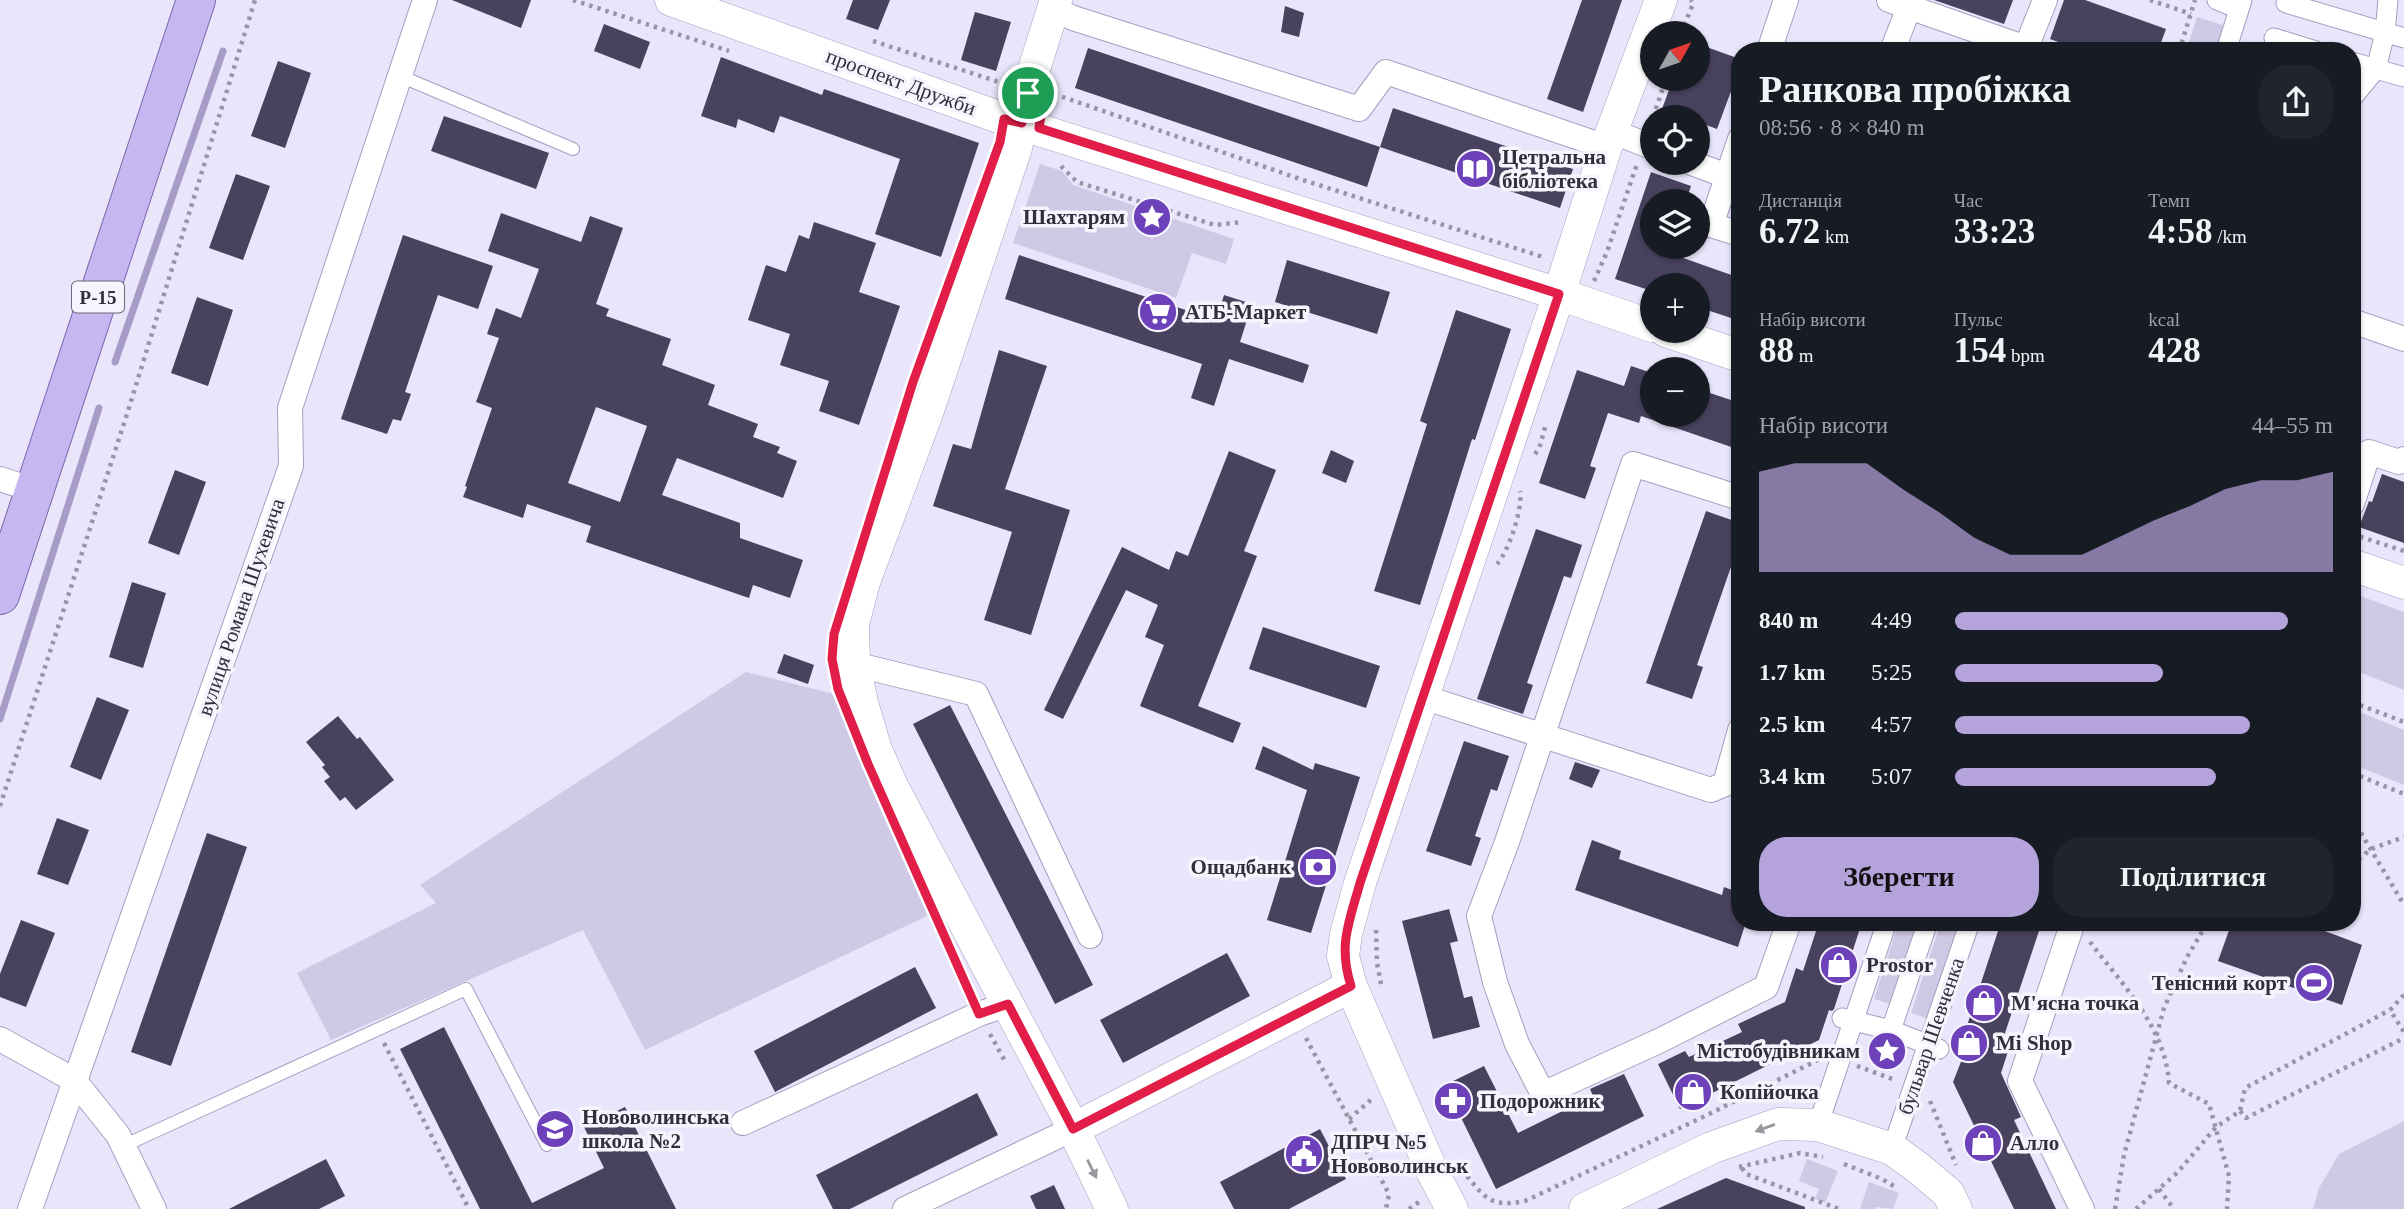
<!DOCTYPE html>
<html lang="uk">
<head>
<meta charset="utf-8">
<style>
  :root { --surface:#171b24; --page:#20242c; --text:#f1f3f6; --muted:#9ea1a6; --accent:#b5a3db }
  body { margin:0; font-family:Georgia,serif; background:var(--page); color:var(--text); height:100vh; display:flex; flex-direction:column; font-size:26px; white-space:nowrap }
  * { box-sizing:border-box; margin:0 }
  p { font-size:23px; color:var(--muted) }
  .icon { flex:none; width:38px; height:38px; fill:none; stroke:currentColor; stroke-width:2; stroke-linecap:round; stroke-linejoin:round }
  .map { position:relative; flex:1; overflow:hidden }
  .panel { position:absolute; left:1731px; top:42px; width:630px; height:889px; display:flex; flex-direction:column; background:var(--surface); border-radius:28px; box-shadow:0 2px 5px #0004 }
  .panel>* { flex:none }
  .needle { width:46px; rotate:50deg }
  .buttons { position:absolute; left:1640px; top:21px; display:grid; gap:14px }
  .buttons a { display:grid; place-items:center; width:70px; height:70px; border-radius:50%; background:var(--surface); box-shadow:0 2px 5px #0004; font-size:35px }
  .pin { position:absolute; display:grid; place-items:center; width:60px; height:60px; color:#fff; margin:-30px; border:4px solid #fff; border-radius:50%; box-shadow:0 2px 7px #0007 }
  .round { display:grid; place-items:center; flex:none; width:74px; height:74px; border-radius:28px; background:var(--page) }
  .summary { display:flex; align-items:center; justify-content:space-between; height:119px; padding:0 28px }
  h1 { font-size:38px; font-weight:700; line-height:52px }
  .stats { display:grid; grid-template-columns:repeat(3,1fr); gap:10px; height:119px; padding:7px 28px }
  .stats div { display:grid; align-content:center }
  .stats b { font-size:35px; font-weight:700 }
  .stats small { font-size:19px; font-weight:400 }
  .stats p { font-size:19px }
  .chart { height:196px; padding:14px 28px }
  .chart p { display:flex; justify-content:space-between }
  .chart svg { width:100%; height:126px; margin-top:7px; fill:var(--accent); opacity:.7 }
  .primary-button { display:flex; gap:14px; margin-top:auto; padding:14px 28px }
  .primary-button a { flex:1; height:80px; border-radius:28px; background:var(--accent); color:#111; font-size:28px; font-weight:700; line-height:80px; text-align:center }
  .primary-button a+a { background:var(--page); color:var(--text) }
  ul { padding:0 28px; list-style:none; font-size:23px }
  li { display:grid; grid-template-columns:112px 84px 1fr; align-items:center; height:52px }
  li i { height:18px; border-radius:9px; background:var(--accent) }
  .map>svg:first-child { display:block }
</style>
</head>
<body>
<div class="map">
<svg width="2404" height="1209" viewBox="0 0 2404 1209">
  <rect width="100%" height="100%" fill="#e9e5fb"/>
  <g fill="#cfc9e5">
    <polygon points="2197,17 2226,26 2218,51 2186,51"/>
    <polygon points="1040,164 1062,171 1073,185 1234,239 1226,264 1192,253 1176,298 1013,243"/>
    <polygon points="2352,593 2404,612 2404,690 2352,669"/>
    <polygon points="746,672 834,694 929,915 645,1050 583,930 331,1040 297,973 436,903 420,885"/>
    <polygon points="2352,709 2404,730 2404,785 2352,764"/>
    <polygon points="1899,922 1919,922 1891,1004 1874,999"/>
    <polygon points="1941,922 1961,922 1929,1019 1911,1013"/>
    <polygon points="2404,1121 2404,1209 2313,1209 2319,1188 2339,1154"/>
    <polygon points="1807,1159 1838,1171 1825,1203 1815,1199 1819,1189 1799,1181"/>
    <polygon points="1869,1182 1899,1193 1893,1209 1876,1207 1875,1209 1860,1209"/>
  </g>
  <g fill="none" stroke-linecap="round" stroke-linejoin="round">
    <g stroke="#a69cc7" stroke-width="7">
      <polyline points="115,362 223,51"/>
      <polyline points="0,719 99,408"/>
    </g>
  </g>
  <g fill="#49425f" fill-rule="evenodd">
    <polygon points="452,0 531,0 521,28"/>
    <polygon points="853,0 890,0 878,30 846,19"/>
    <polygon points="1582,0 1622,0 1583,112 1547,99"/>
    <polygon points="1934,0 2013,0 2004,24"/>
    <polygon points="2064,0 2085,0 2166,29 2158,51 2083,51 2050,39"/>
    <polygon points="1285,6 1304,13 1299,37 1281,32"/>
    <polygon points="975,12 1011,22 996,71 961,60"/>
    <polygon points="604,24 650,42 640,69 594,51"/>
    <polygon points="1698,44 1740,59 1740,67 1717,129 1698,122 1698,117 1685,117 1662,109 1673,79 1698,79"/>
    <polygon points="1088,48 1380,147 1367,187 1075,88"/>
    <polygon points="721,57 822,95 824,89 979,143 941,257 875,234 900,159 780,116 774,133 738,119 736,128 701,116"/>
    <polygon points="278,61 311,73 285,148 251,136"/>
    <polygon points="1393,108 1573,169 1560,208 1380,147"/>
    <polygon points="444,116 549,153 536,189 431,151"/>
    <polygon points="1651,172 1691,186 1686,201 1652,201 1652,247 1671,247 1669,253 1740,278 1740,321 1698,307 1698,285 1652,285 1652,291 1615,279"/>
    <polygon points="236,174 270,186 243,260 209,248"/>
    <path d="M501 213 581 242 590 216 623 228 596 304 609 309 606 316 671 339 662 365 715 385 708 405 758 424 753 437 780 447 777 453 797 461 783 498 677 458 662 495 740 523V538L803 560 790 598 753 585 749 598 586 542 591 526 527 504 523 518 463 497 467 487 465 486 492 408 476 402 499 338 487 334 496 308 521 318 539 269 488 251ZM596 407 647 426 620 502 568 483Z"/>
    <polygon points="814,222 876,243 859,292 900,306 859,425 819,411 829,381 780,365 790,334 748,320 766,265 786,272 799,235 809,239"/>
    <polygon points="403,235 493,266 478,309 438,295 405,392 411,394 401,421 393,419 387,434 341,419"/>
    <polygon points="1019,255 1216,320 1224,295 1252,304 1240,342 1309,365 1303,383 1229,359 1214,406 1191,398 1202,364 1005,299"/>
    <polygon points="1287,260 1390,292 1377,334 1275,302"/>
    <polygon points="197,297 233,310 208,386 171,373"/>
    <polygon points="1456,310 1511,329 1475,440 1472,439 1420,605 1374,591 1427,424 1420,421"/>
    <polygon points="999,350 1047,366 1005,489 1070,510 1031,635 984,620 1012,532 933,506 953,444 971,449"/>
    <polygon points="1631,366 1652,373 1652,415 1698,415 1698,389 1740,403 1740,450 1641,416 1639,423 1608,413 1590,466 1596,468 1585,499 1539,483 1577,370 1624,386"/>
    <polygon points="1331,450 1354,461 1346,483 1322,473"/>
    <polygon points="1229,451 1276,470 1244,551 1257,556 1198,706 1241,723 1233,743 1140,706 1164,645 1145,637 1158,605 1126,590 1063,719 1044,710 1122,547 1169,570 1176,551 1188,556"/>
    <polygon points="175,470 206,482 179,555 148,543"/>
    <polygon points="2382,474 2404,482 2404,543 2359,527 2369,501 2372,502"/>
    <polygon points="1706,511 1740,523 1740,559 1734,558 1697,665 1703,667 1692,699 1646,683"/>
    <polygon points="1536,529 1582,545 1571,578 1564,576 1527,683 1533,685 1523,714 1477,699"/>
    <polygon points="132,582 166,593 143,668 109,657"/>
    <polygon points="1263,627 1380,666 1366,708 1249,669"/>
    <polygon points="784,654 814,665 808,684 777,673"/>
    <polygon points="97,697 129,710 101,780 70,767"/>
    <polygon points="950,705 1093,985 1055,1004 913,724"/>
    <polygon points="338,716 357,739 360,737 394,780 356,810 345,797 340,801 324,781 330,777 322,767 325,765 306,742"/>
    <polygon points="1464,741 1509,756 1497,791 1491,789 1475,836 1481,838 1471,866 1426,851"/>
    <polygon points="1263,746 1313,770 1315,763 1360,777 1311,933 1267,920 1307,790 1255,769"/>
    <polygon points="1575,762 1600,770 1592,788 1569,779"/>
    <polygon points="57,818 89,830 68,885 37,874"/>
    <polygon points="207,833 247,847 171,1066 131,1052"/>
    <polygon points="1592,840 1621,851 1619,859 1722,895 1724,887 1740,893 1740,922 1746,922 1738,947 1575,890"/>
    <polygon points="1449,909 1458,941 1450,943 1464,998 1472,996 1480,1027 1433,1039 1402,921"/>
    <polygon points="21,920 55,933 26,1007 0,997 0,974"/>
    <polygon points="1819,922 1862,922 1834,1009 1832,1011 1829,1010 1819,1040 1680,1109 1658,1064 1685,1051 1689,1057 1742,1032 1738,1024 1785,1002 1796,968 1803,971"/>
    <polygon points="2001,922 2042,922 2004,1036 2012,1039 2001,1073 2021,1117 2014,1120 2056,1209 2014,1209 1953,1082 1966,1049 1960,1047"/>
    <polygon points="2232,922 2301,922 2362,945 2342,1005 2218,961"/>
    <polygon points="1227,953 1250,996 1123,1063 1100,1020"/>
    <polygon points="915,967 936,1008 775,1092 754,1051"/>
    <polygon points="444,1027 532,1203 604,1168 584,1127 625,1107 676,1209 480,1209 400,1049"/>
    <polygon points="1484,1066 1518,1133 1593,1096 1590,1089 1624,1074 1644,1116 1496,1189 1445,1085"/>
    <polygon points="977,1093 998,1135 850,1209 833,1209 816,1175"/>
    <polygon points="1320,1129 1346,1179 1289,1209 1234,1209 1220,1182"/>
    <polygon points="326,1159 345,1196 319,1209 229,1209"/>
    <polygon points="1726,1178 1805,1207 1805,1209 1657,1209"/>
    <polygon points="1054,1185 1065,1209 1036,1209 1030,1196"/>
  </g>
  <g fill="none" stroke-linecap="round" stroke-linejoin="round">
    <g stroke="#a69ec0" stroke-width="14">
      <g id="service">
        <polyline points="400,76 573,149"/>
        <polyline points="123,1146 466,989 547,1145"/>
      </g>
    </g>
    <g stroke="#a69ec0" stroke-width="21">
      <g id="pedestrian">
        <polyline points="2217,0 2239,9"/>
        <polyline points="2286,3 2404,38"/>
        <polyline points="2274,38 2316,51"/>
        <polyline points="2226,51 2242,0"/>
        <polyline points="2352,62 2404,77"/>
        <polyline points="2352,98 2376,69 2385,33 2388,0"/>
        <polyline points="1842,1018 1891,1030 1939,1049"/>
        <polyline points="1891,1030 1928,922"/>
        <polyline points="1818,1125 1887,922"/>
        <polyline points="1892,1149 1970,922"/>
      </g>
    </g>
    <g stroke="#a69ec0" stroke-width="26">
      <g id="minor">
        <polyline points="1889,0 2026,48"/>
        <polyline points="1053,8 1073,18 1359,109 1386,72 1606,147"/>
        <polyline points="1769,51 1786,0"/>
        <polyline points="1892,51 1912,0"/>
        <polyline points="2027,51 2026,48 2045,0"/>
        <polyline points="1611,131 1652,147"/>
        <polyline points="1740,139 1711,225 1740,234"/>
        <polyline points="1692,163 1727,176 1737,167"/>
        <polyline points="2352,321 2404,339"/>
        <polyline points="0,479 34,490"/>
        <polyline points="1740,498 1633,464 1507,842 1479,916 1495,982 1517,1044 1543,1094 1661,1040 1766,987 1789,922"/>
        <polyline points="2352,504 2369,452 2399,462 2404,459"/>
        <polyline points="854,664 976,694 1090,936"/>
        <polyline points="1423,697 1711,790 1725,784 1740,730"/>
        <polyline points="2073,922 2020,1081 2082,1209"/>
        <polyline points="0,1039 74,1080 118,1135 154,1209"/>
        <polyline points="743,1123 979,1014 1008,1004"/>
        <polyline points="30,1209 291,466 290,408 425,0"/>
        <polyline points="905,1209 1073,1129"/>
      </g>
    </g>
    <g stroke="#a69ec0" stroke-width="33">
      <g id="tertiary">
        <polyline points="671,0 1004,119 1559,294 1652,326"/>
        <polyline points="1056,0 1029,85 1016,148 927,413 864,582 853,624 854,664 862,703 876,750 892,786 1067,1116 1112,1209"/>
        <polyline points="1666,331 1740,356"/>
        <polyline points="2352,565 2404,583"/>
        <polyline points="1073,1129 1351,986"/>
        <polyline points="1452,1209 1432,1171 1351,986 1343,956 1346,934 1360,883 1559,294 1606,147 1661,0"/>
        <polyline points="1585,1209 1711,1148 1778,1124 1818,1125 1892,1149 1917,1167 1948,1193 1956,1209"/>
      </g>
    </g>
    <g stroke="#7b68ab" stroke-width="40">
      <polyline id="primary" points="0,595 196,0"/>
    </g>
    <g stroke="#9995a7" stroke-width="4.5" stroke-dasharray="3.5 5" stroke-linecap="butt">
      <polyline points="573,0 729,51"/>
      <polyline points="2150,0 2191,14"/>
      <polyline points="1681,33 1693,4 1691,0"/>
      <polyline points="873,41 1005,84"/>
      <polyline points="2179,51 2195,0"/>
      <polyline points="1054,94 1300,179 1543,257"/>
      <polyline points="1653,117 1666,79"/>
      <polyline points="1061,166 1077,182 1215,225 1242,222"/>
      <polyline points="1594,281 1607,252 1637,164"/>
      <polyline points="1535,454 1539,449 1546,424"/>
      <polyline points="2352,534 2404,551"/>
      <path d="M1497 564C1509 551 1523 508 1520 491"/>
      <polyline points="2352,702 2404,722"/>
      <polyline points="2352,773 2404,794"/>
      <polyline points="0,806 128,411 255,0"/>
      <polyline points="2352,818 2404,905"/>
      <polyline points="2352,865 2371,849 2404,837"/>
      <polyline points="1376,930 1377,963 1381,984"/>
      <path d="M2090 942C2121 983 2166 1028 2169 1083L2209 1104 2229 1176 2227 1209"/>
      <polyline points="2404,995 2390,1010 2404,1032"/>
      <polyline points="990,1034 1006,1063"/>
      <polyline points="1306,1038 1389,1194 1386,1209"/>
      <polyline points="384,1043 469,1209"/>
      <polyline points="1857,1066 1895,1080"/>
      <polyline points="1930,1101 1956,1165"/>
      <polyline points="2240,1111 2246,1118 2404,1038"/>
      <polyline points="1349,1119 1372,1099"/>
      <polyline points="1844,1164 1882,1179 1897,1188"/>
      <polyline points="1739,1167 1800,1153 1823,1157"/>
      <polyline points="1742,1168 1746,1174 1839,1209"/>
      <path d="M1467 1176C1487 1201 1493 1207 1525 1201L1701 1118 1820 1059"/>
      <polyline points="2159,1189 2174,1209"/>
      <polyline points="1409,1209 1419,1202"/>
      <polyline points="2115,1209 2124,1155 2164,1008 2187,957 2208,922"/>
      <polyline points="2136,1209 2177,1173 2216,1127 2240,1111 2245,1088 2390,1010"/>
    </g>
    <use href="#service" stroke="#fff" stroke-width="12"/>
    <use href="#pedestrian" stroke="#fff" stroke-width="19"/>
    <use href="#minor" stroke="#fff" stroke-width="24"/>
    <use href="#tertiary" stroke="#fff" stroke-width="32"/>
    <use href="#primary" stroke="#c7b7f1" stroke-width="38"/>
  </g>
  <defs><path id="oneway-solid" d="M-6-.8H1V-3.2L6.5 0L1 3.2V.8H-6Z" transform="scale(1.75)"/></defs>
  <g fill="#98969e">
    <use href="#oneway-solid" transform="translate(1765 1128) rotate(160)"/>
    <use href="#oneway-solid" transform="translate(1092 1169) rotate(64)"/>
  </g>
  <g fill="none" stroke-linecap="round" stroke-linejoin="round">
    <g stroke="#fff" stroke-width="14">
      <path id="route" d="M1029 85 1045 91 1039 128 1559 294 1360 883C1349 923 1338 945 1351 986L1073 1129 1008 1004 979 1014 868 764 838 689 832 659 834 634 913 382 1000 142 1004 119 1022 123Z"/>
    </g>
    <use href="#route" stroke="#e11d48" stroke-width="9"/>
  </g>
  <defs>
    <g id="library-disc" transform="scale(2.0125)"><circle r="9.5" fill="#6c41b9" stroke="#f6f4fc"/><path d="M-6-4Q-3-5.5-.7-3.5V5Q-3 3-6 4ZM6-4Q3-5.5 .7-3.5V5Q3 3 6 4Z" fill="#fff"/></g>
    <g id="sight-disc" transform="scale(2.0125)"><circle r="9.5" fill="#6c41b9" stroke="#f6f4fc"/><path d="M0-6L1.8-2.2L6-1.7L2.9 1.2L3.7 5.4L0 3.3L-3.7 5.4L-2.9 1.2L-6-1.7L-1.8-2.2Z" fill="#fff"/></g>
    <g id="supermarket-disc" transform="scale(2.0125)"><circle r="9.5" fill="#6c41b9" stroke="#f6f4fc"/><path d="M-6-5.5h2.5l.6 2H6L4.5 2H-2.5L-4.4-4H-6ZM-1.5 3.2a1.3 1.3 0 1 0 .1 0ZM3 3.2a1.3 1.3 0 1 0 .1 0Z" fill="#fff"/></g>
    <g id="bank-disc" transform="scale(2.0125)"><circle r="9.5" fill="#6c41b9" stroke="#f6f4fc"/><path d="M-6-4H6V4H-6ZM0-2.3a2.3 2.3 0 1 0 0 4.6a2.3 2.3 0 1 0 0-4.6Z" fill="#fff"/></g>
    <g id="shop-disc" transform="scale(2.0125)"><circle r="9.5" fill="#6c41b9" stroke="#f6f4fc"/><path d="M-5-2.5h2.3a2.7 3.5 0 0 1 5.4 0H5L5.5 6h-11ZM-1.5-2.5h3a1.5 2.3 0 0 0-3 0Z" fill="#fff"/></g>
    <g id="stadium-disc" transform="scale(2.0125)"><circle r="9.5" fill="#6c41b9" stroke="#f6f4fc"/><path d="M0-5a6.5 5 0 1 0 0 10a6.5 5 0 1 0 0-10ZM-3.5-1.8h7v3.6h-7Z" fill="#fff"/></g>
    <g id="pharmacy-disc" transform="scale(2.0125)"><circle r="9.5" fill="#6c41b9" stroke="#f6f4fc"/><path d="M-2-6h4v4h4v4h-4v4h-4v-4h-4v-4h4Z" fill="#fff"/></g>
    <g id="school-disc" transform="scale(2.0125)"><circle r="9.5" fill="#6c41b9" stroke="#f6f4fc"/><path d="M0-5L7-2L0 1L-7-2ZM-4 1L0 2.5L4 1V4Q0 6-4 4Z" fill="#fff"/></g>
    <g id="civic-disc" transform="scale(2.0125)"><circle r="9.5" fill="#6c41b9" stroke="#f6f4fc"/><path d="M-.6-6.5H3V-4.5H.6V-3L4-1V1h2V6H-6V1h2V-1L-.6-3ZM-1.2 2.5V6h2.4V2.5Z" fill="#fff"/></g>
  </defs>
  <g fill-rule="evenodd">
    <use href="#library-disc" x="1475" y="169"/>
    <use href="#sight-disc" x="1152" y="217"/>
    <use href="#supermarket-disc" x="1158" y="312"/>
    <use href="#bank-disc" x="1318" y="867"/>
    <use href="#shop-disc" x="1839" y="965"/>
    <use href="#stadium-disc" x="2314" y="983"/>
    <use href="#shop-disc" x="1984" y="1003"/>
    <use href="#shop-disc" x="1969" y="1043"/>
    <use href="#sight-disc" x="1887" y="1051"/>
    <use href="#shop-disc" x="1693" y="1092"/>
    <use href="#pharmacy-disc" x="1453" y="1101"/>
    <use href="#school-disc" x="555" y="1129"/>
    <use href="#shop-disc" x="1983" y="1143"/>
    <use href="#civic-disc" x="1304" y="1154"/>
  </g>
  <g text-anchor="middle" stroke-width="7" stroke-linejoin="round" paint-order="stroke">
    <rect fill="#f6f4fc" stroke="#6d6976" stroke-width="2" x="72" y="281.5" width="52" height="31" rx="5"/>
    <g font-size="19" font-weight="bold" fill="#322e3c">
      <text x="98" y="304">Р-15</text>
    </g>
    <g font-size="21" fill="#322e3c" stroke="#f6f4fc">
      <text transform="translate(901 82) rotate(20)" y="7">проспект Дружби</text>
      <text transform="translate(241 607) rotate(-71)" y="7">вулиця Романа Шухевича</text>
      <text transform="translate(1931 1036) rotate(-71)" y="7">бульвар Шевченка</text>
    </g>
    <g font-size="21" font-weight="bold" fill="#322e3c" stroke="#f6f4fc" text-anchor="start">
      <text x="1502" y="164">Цетральна<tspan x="1502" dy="24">бібліотека</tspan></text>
      <text x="1125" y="224" text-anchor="end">Шахтарям</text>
      <text x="1185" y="319">АТБ-Маркет</text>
      <text x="1291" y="874" text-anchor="end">Ощадбанк</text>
      <text x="1866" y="972">Prostor</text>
      <text x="2287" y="990" text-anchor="end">Тенісний корт</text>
      <text x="2011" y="1010">М'ясна точка</text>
      <text x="1996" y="1050">Mi Shop</text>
      <text x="1860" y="1058" text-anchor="end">Містобудівникам</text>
      <text x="1720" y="1099">Копійочка</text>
      <text x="1480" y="1108">Подорожник</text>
      <text x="582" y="1124">Нововолинська<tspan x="582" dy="24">школа №2</tspan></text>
      <text x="1331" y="1149">ДПРЧ №5<tspan x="1331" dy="24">Нововолинськ</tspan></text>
      <text x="2010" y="1150">Алло</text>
    </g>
  </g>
</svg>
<div class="buttons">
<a><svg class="needle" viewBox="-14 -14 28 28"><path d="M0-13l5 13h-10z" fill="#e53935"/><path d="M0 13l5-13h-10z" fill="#9ea1a6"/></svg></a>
<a><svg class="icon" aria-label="locate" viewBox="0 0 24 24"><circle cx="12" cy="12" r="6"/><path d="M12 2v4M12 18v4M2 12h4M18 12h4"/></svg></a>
<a><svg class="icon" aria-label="layers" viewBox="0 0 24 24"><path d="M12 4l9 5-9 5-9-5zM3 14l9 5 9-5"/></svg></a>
<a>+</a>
<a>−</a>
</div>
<div class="pin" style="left:1028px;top:93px;background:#1e9e55"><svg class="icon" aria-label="arrive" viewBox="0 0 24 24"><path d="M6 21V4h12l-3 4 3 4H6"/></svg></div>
<section class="panel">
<div class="summary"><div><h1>Ранкова пробіжка</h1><p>08:56 · 8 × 840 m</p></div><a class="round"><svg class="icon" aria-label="share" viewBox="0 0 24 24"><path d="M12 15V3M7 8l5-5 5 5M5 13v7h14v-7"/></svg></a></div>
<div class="stats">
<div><p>Дистанція</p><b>6.72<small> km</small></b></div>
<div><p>Час</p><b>33:23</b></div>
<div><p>Темп</p><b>4:58<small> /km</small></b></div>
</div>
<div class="stats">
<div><p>Набір висоти</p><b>88<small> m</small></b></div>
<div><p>Пульс</p><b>154<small> bpm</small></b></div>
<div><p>kcal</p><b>428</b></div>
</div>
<div class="chart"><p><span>Набір висоти</span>44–55 m</p>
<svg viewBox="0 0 160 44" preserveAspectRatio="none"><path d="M0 44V9L10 6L20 6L30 6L40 15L50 23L60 32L70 38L80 38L90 38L100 32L110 26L120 21L130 15L140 12L150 12L160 9V44z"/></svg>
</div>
<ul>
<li><b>840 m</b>4:49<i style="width:88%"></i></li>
<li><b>1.7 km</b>5:25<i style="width:55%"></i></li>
<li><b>2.5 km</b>4:57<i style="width:78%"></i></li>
<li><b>3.4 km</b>5:07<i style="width:69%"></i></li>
</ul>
<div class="primary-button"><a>Зберегти</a><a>Поділитися</a></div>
</section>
</div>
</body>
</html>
